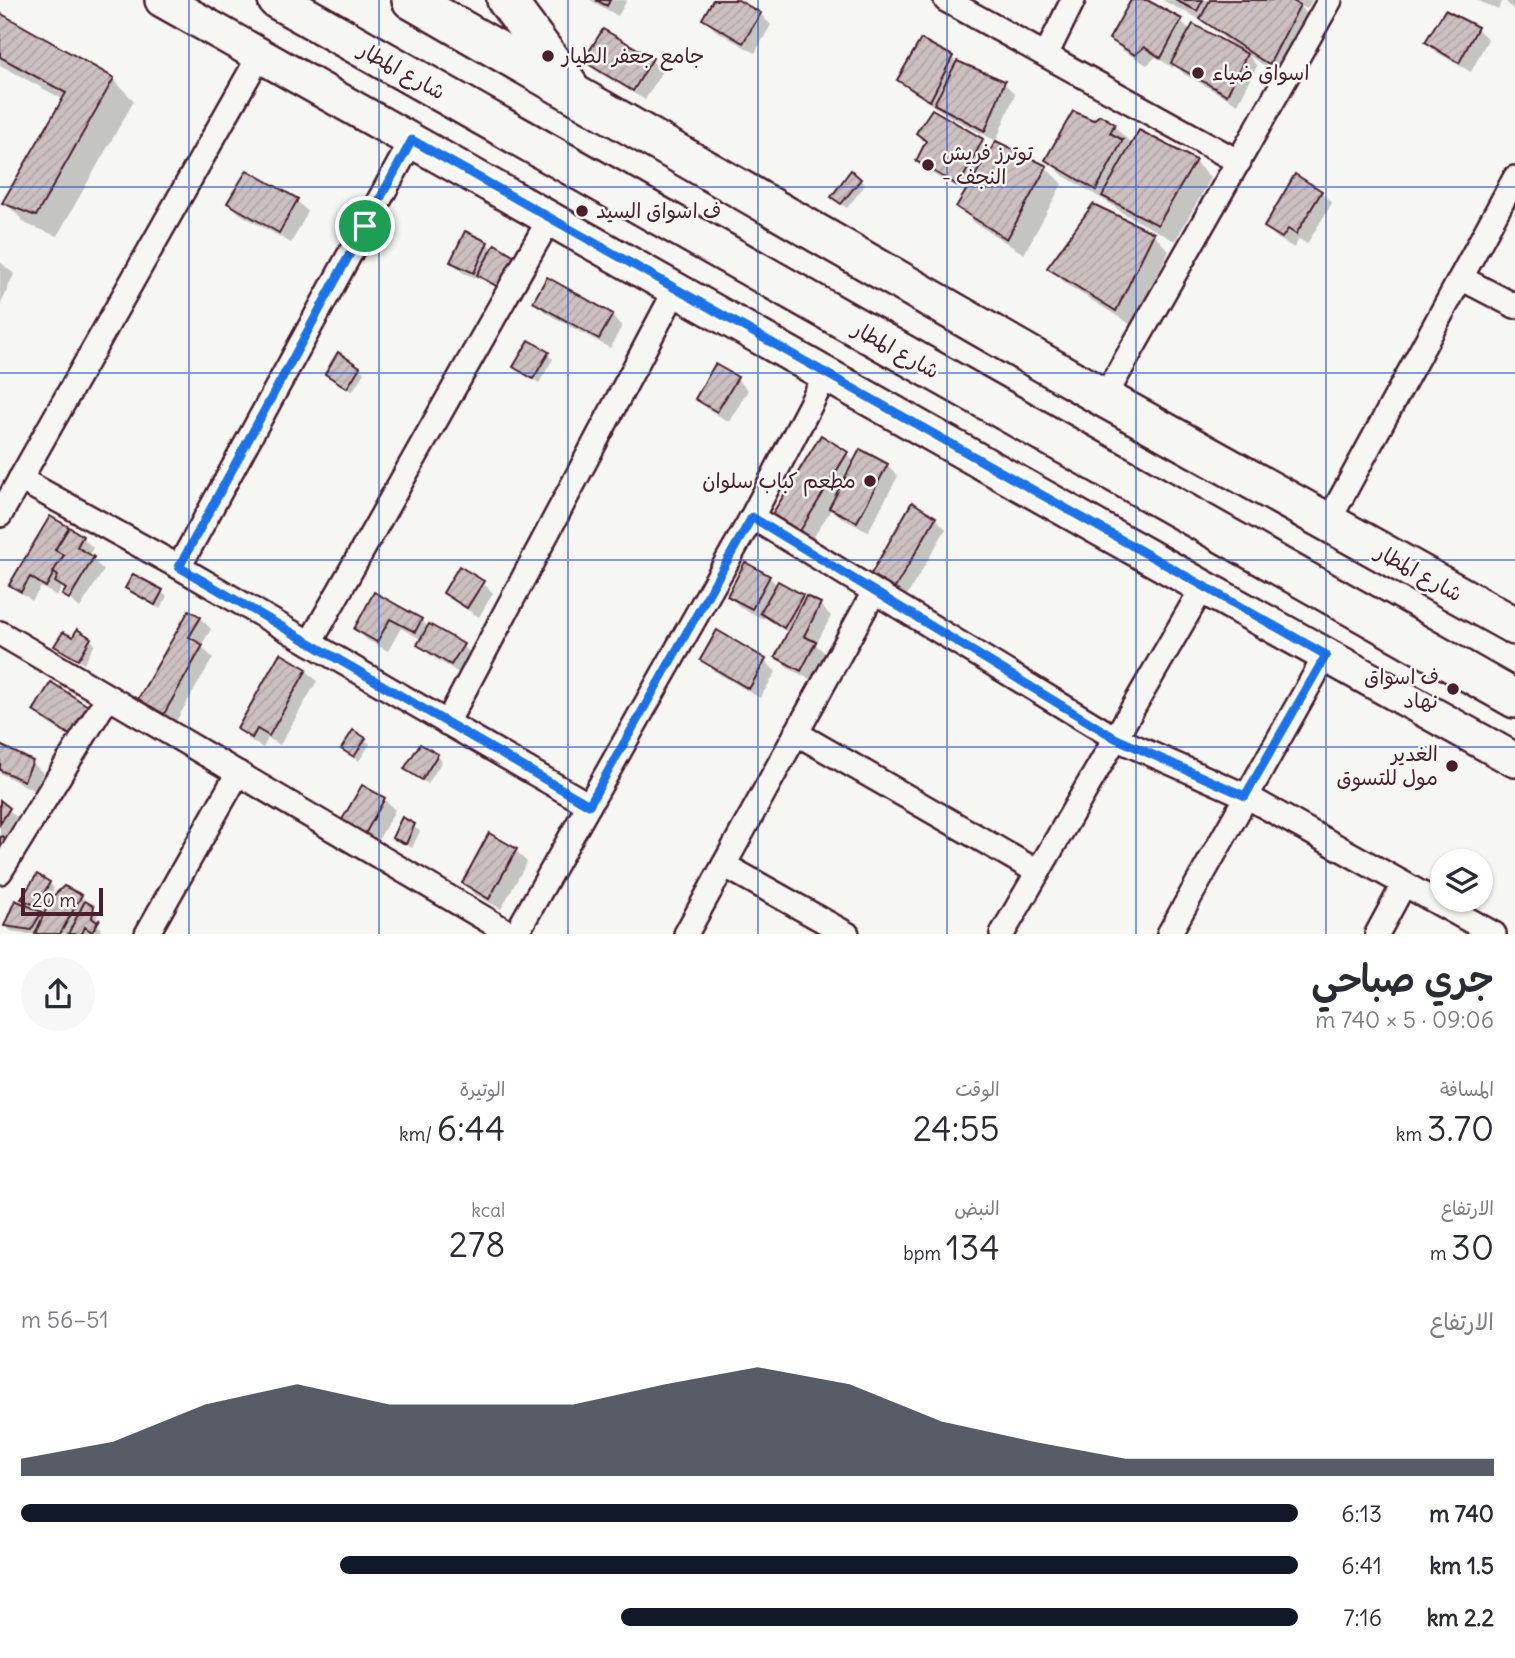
<!DOCTYPE html>
<html lang="ar">
<head>
<meta charset="utf-8">
<style>
  :root { --surface:#fff; --page:#f7f7f7; --text:#2b2b33; --muted:#7c7c81; --accent:#111827 }
  body { margin:0; font-family:Delius,"Playpen Sans Arabic",sans-serif; background:var(--page); color:var(--text); direction:rtl; height:100vh; display:flex; flex-direction:column; font-size:26px; white-space:nowrap }
  * { box-sizing:border-box; margin:0 }
  p { font-size:23px; color:var(--muted) }
  .icon { flex:none; width:38px; height:38px; fill:none; stroke:currentColor; stroke-width:2; stroke-linecap:round; stroke-linejoin:round }
  .map { position:relative; height:934px; overflow:hidden; direction:ltr }
  .details { display:flex; flex-direction:column; background:var(--surface); flex:1 }
  .details>* { flex:none }
  .controls { position:absolute; left:1430px; top:849px; display:grid; gap:14px }
  .controls a { display:grid; place-items:center; width:63px; height:63px; border-radius:50%; background:var(--surface); box-shadow:0 2px 5px #0004; font-size:35px }
  .scale { position:absolute; left:21px; bottom:18px; width:82px; box-sizing:border-box; padding-left:7px; border:4px solid #4a1f2b; border-top:0; font-size:19px; line-height:24px; white-space:nowrap; color:#4a1f2b; -webkit-text-stroke:5px #f6f6f2; paint-order:stroke }
  .pin { position:absolute; display:grid; place-items:center; width:60px; height:60px; color:#fff; margin:-30px; border:4px solid #fff; border-radius:50%; box-shadow:0 2px 7px #0007 }
  .round { display:grid; place-items:center; flex:none; width:74px; height:74px; border-radius:37px; background:var(--page) }
  .summary { display:flex; align-items:center; justify-content:space-between; height:119px; padding:0 21px }
  h1 { font-size:38px; font-weight:600; line-height:52px }
  .stats { display:grid; grid-template-columns:repeat(3,1fr); gap:10px; height:119px; padding:7px 21px }
  .stats div { display:grid; align-content:center }
  .stats b { font-size:35px; font-weight:600 }
  .stats small { font-size:19px; font-weight:400 }
  .stats p { font-size:19px }
  .chart { height:196px; padding:14px 21px }
  .chart p { display:flex; justify-content:space-between }
  .chart svg { width:100%; height:126px; margin-top:7px; fill:var(--accent); opacity:.7 }
  ul { padding:0 21px; list-style:none; font-size:23px }
  li { display:grid; grid-template-columns:112px 84px 1fr; align-items:center; height:52px }
  li i { height:18px; border-radius:9px; background:var(--accent) }
  .map>svg:first-child { display:block }
</style>
</head>
<body>
<div class="map">
<svg width="1515" height="934" viewBox="0 0 1515 934">
  <defs>
    <pattern id="building-hatch" width="6" height="6" patternUnits="userSpaceOnUse" patternTransform="scale(1.75)"><rect width="6" height="6" fill="#ccc1c0"/><path d="M-1 1l2-2M0 6l6-6M5 7l2-2" fill="none" stroke="#b1a5a5"/></pattern>
  </defs>
  <rect width="100%" height="100%" fill="#f6f6f2"/>
  <filter id="ink" filterUnits="userSpaceOnUse"><feTurbulence type="fractalNoise" baseFrequency=".0143" numOctaves="2"/><feDisplacementMap in="SourceGraphic" scale="14" xChannelSelector="R" yChannelSelector="G"/><feConvolveMatrix kernelMatrix="1 2 1 2 8 2 1 2 1" color-interpolation-filters="sRGB"/></filter>
  <g filter="url(#ink)">
    <g fill="#0003">
      <polygon points="590,0 627,0 618,16"/>
      <polygon points="715,0 735,0 760,14 771,25 755,53 715,30 704,19"/>
      <polygon points="1133,0 1144,0 1181,21 1191,31 1230,46 1231,44 1205,22 1162,0 1312,0 1307,9 1298,5 1316,23 1286,80 1248,55 1257,66 1238,104 1184,74 1175,64 1173,68 1156,57 1147,65 1122,50 1111,39"/>
      <polygon points="1477,0 1503,0 1498,10"/>
      <polygon points="1504,0 1515,0 1515,11"/>
      <polygon points="0,15 113,79 134,101 57,236 26,224 5,202 64,100 0,65"/>
      <polygon points="1477,29 1488,39 1471,72 1438,53 1427,42"/>
      <polygon points="952,58 957,63 1004,83 1015,94 996,141 947,115 910,90 899,79"/>
      <polygon points="585,60 651,60 662,71 645,100 596,71"/>
      <polygon points="1093,122 1114,126 1133,145 1139,132 1195,162 1211,178 1175,241 1121,212 1114,206 1064,176 1047,160"/>
      <polygon points="918,133 982,140 993,151 997,143 1046,168 1062,184 1024,254 975,223 958,207 967,193 929,172 918,161 927,143"/>
      <polygon points="247,172 297,201 308,212 291,243 240,214 229,203"/>
      <polygon points="860,180 865,185 847,208 838,202"/>
      <polygon points="1321,192 1332,203 1307,244 1299,239 1294,248 1277,238 1266,227"/>
      <polygon points="1153,234 1169,251 1133,326 1066,284 1050,268"/>
      <polygon points="487,243 493,250 524,263 535,274 519,302 485,281 463,273 452,262"/>
      <polygon points="0,262 14,274 0,306"/>
      <polygon points="535,302 611,315 622,326 610,348 546,313"/>
      <polygon points="530,343 553,359 539,383 515,367"/>
      <polygon points="716,366 737,379 748,390 729,422 708,409 697,398"/>
      <polygon points="359,368 364,373 352,392 327,373"/>
      <polygon points="847,454 855,462 887,465 898,476 868,532 842,518 832,508 805,551 779,535"/>
      <polygon points="935,518 946,529 902,604 880,591"/>
      <polygon points="82,537 93,548 88,556 104,570 80,608 64,594 67,591 62,587 57,596 41,587 32,601 11,585"/>
      <polygon points="134,576 167,596 160,609 127,588"/>
      <polygon points="769,577 778,586 806,601 820,605 831,616 816,645 826,654 813,681 788,668 777,657 789,634 765,616 763,619 740,607 729,596"/>
      <polygon points="482,582 493,593 479,617 456,603 445,592"/>
      <polygon points="375,594 421,620 429,628 462,645 473,656 462,675 430,655 419,644 422,640 401,628 388,651 367,640 356,629"/>
      <polygon points="200,618 211,629 201,646 213,658 175,723 152,710 141,699"/>
      <polygon points="90,639 95,644 84,664 57,646"/>
      <polygon points="703,660 765,661 776,672 760,698 714,671"/>
      <polygon points="306,670 317,681 280,745 268,738 263,748 250,740 239,729"/>
      <polygon points="51,685 87,708 98,718 82,744 46,722 35,711"/>
      <polygon points="365,739 370,744 359,761 344,749"/>
      <polygon points="0,747 32,762 43,773 35,791 0,773"/>
      <polygon points="437,756 442,761 428,784 412,774"/>
      <polygon points="384,799 395,810 375,846 354,834"/>
      <polygon points="0,803 20,820 0,854"/>
      <polygon points="402,820 420,831 412,848 394,837"/>
      <polygon points="516,851 527,862 501,909 475,894 464,883"/>
      <polygon points="49,883 54,888 45,905 47,904 49,907 65,888 81,897 98,913 96,923 102,929 99,934 90,930 89,934 28,934 11,931 6,926 16,902 44,917 48,908 43,910 28,904 23,899"/>
    </g>
    <g fill="url(#building-hatch)" stroke="#4a1f2b" stroke-width="2">
      <polygon points="596,0 610,0 607,6"/>
      <polygon points="713,0 738,0 761,13 743,43 702,19"/>
      <polygon points="1131,0 1147,0 1182,19 1161,58 1144,47 1135,55 1109,39"/>
      <polygon points="1175,0 1203,0 1197,11"/>
      <polygon points="1210,0 1291,0 1300,5 1269,65 1200,19"/>
      <polygon points="1445,10 1478,27 1459,63 1425,42"/>
      <polygon points="0,13 114,78 36,216 2,203 66,93 0,57"/>
      <polygon points="1193,24 1247,54 1227,95 1171,63"/>
      <polygon points="603,29 653,58 633,91 583,61"/>
      <polygon points="921,39 953,56 930,101 897,80"/>
      <polygon points="957,61 1005,81 985,131 934,104"/>
      <polygon points="932,109 983,139 959,186 916,161 926,141 916,133"/>
      <polygon points="1073,111 1093,120 1100,115 1115,124 1110,133 1123,140 1096,190 1045,160"/>
      <polygon points="1139,130 1196,160 1158,225 1102,196"/>
      <polygon points="996,141 1047,166 1007,239 956,207"/>
      <polygon points="247,170 298,199 279,233 227,203"/>
      <polygon points="851,170 861,179 841,204 831,197"/>
      <polygon points="1295,174 1322,191 1296,234 1288,229 1282,238 1264,227"/>
      <polygon points="1093,204 1154,233 1116,311 1047,268"/>
      <polygon points="465,231 488,242 474,273 450,262"/>
      <polygon points="495,244 525,262 507,292 477,275"/>
      <polygon points="547,277 613,314 599,339 533,302"/>
      <polygon points="529,340 549,352 533,379 513,367"/>
      <polygon points="338,352 360,367 347,388 325,374"/>
      <polygon points="715,364 738,377 717,412 695,399"/>
      <polygon points="821,435 848,452 794,541 766,524"/>
      <polygon points="860,449 888,464 857,522 829,508"/>
      <polygon points="912,502 936,517 891,595 867,581"/>
      <polygon points="50,516 69,527 55,550 64,555 46,587 30,577 21,592 9,585"/>
      <polygon points="69,527 83,536 77,547 94,557 69,599 62,595 66,589 55,582 58,576 53,572 64,555 55,550"/>
      <polygon points="745,562 770,576 752,609 727,596"/>
      <polygon points="459,566 484,581 467,608 443,593"/>
      <polygon points="133,574 163,590 155,605 125,588"/>
      <polygon points="778,581 803,595 784,628 760,613"/>
      <polygon points="374,592 422,619 415,632 390,619 377,642 354,629"/>
      <polygon points="806,596 821,603 804,636 816,642 801,671 775,657"/>
      <polygon points="189,610 201,617 189,637 203,645 164,714 138,699"/>
      <polygon points="429,624 464,644 451,665 417,645"/>
      <polygon points="77,629 91,638 78,660 54,646 63,632 73,637"/>
      <polygon points="717,630 766,659 749,689 700,660"/>
      <polygon points="280,653 307,669 269,736 257,729 252,738 237,729"/>
      <polygon points="51,682 88,706 70,735 33,711"/>
      <polygon points="353,730 366,738 354,757 341,749"/>
      <polygon points="420,744 438,754 422,780 404,769"/>
      <polygon points="0,745 33,761 24,781 0,770"/>
      <polygon points="362,785 385,798 364,836 340,823"/>
      <polygon points="0,800 10,808 0,824"/>
      <polygon points="402,817 415,824 406,844 392,838"/>
      <polygon points="489,833 517,849 489,899 462,883"/>
      <polygon points="2,836 12,842 0,853 0,838"/>
      <polygon points="37,874 50,882 42,897 47,902 37,906 21,899"/>
      <polygon points="64,886 82,895 60,934 35,934 51,898"/>
      <polygon points="15,900 42,912 31,930 4,926"/>
      <polygon points="85,901 94,906 92,918 97,922 100,919 92,932 85,927 82,934 68,934"/>
    </g>
    <g fill="none" stroke-linecap="round" stroke-linejoin="round">
      <g stroke="#4a1f2b" stroke-width="28">
        <g id="street">
          <polyline points="946,0 1239,162"/>
          <polyline points="1046,55 1073,0"/>
          <polyline points="1461,278 1515,306"/>
          <polyline points="1104,398 1330,0"/>
          <polyline points="20,479 179,567 589,805"/>
          <polyline points="0,515 260,55"/>
          <polyline points="752,517 1115,738 1246,796 1494,934"/>
          <polyline points="1328,522 1515,178"/>
          <polyline points="179,567 412,140"/>
          <polyline points="0,633 511,934"/>
          <polyline points="310,643 550,218"/>
          <polyline points="447,723 676,289"/>
          <polyline points="796,733 1038,872"/>
          <polyline points="724,865 847,934"/>
          <polyline points="0,872 108,697"/>
          <polyline points="147,934 238,773"/>
          <polyline points="516,934 752,517 827,373"/>
          <polyline points="686,934 874,592"/>
          <polyline points="1002,934 1203,587"/>
          <polyline points="1169,934 1326,655"/>
          <polyline points="1377,934 1404,884"/>
        </g>
      </g>
      <g stroke="#4a1f2b" stroke-width="38">
        <polyline id="secondary" points="162,0 1203,587 1515,760"/>
      </g>
      <g stroke="#4a1f2b" stroke-width="42">
        <g id="primary">
          <polyline points="277,0 1515,699"/>
          <polyline points="411,0 1104,398 1515,626"/>
          <polyline points="506,0 567,82"/>
        </g>
      </g>
      <use href="#street" stroke="#f6f6f2" stroke-width="23"/>
      <use href="#secondary" stroke="#f6f6f2" stroke-width="33"/>
      <use href="#primary" stroke="#f6f6f2" stroke-width="37"/>
    </g>
  </g>
  <g fill="none" stroke-linecap="round" stroke-linejoin="round" filter="url(#ink)">
    <g stroke="#fff" stroke-width="14">
      <polygon id="route" points="412,140 1326,655 1245,796 1115,738 752,517 589,805 179,567"/>
    </g>
    <use href="#route" stroke="#1a73e8" stroke-width="9"/>
  </g>
  <path fill="none" stroke="#1d4ed8" stroke-width="2" stroke-opacity="0.55" d="M189 0V934M379 0V934M568 0V934M758 0V934M947 0V934M1136 0V934M1326 0V934M0 187H1515M0 373H1515M0 560H1515M0 747H1515"/>
  <g fill="#4a1f2b" stroke="#f6f6f2" stroke-width="2.5">
    <circle cx="548" cy="56" r="7"/>
    <circle cx="1198" cy="73" r="7"/>
    <circle cx="928" cy="165" r="7"/>
    <circle cx="582" cy="211" r="7"/>
    <circle cx="870" cy="481" r="7"/>
    <circle cx="1453" cy="689" r="7"/>
    <circle cx="1452" cy="766" r="7"/>
  </g>
  <g text-anchor="middle" stroke-width="5" stroke-linejoin="round" paint-order="stroke">
    <g font-size="21" fill="#4a1f2b" stroke="#f6f6f2" text-anchor="start">
      <text x="562" y="63">جامع جعفر الطيار</text>
      <text x="1212" y="80">اسواق ضياء</text>
      <text x="942" y="160">توترز فريش<tspan x="942" dy="24">- النجف</tspan></text>
      <text x="596" y="218">ف اسواق السيد</text>
      <text x="856" y="488" text-anchor="end">مطعم كباب سلوان</text>
      <text x="1439" y="684" text-anchor="end">ف اسواق<tspan x="1439" dy="24">نهاد</tspan></text>
      <text x="1438" y="761" text-anchor="end">الغدير<tspan x="1438" dy="24">مول للتسوق</tspan></text>
    </g>
    <g font-size="21" fill="#4a1f2b" stroke="#f6f6f2">
      <text transform="translate(402 71) rotate(29)" y="7">شارع المطار</text>
      <text transform="translate(896 350) rotate(29)" y="7">شارع المطار</text>
      <text transform="translate(1419 573) rotate(29)" y="7">شارع المطار</text>
    </g>
  </g>
</svg>
<div class="controls">
<a><svg class="icon" aria-label="layers" viewBox="0 0 24 24"><path d="M12 4l9 5-9 5-9-5zM3 14l9 5 9-5"/></svg></a>
</div>
<div class="scale">20 m</div>
<div class="pin" style="left:365px;top:226px;background:#1e9e55"><svg class="icon" aria-label="arrive" viewBox="0 0 24 24"><path d="M6 21V4h12l-3 4 3 4H6"/></svg></div>
</div>
<section class="details">
<div class="summary"><div><h1>جري صباحي</h1><p>09:06 · 5 × 740 m</p></div><a class="round"><svg class="icon" aria-label="share" viewBox="0 0 24 24"><path d="M12 15V3M7 8l5-5 5 5M5 13v7h14v-7"/></svg></a></div>
<div class="stats">
<div><p>المسافة</p><b>3.70<small> km</small></b></div>
<div><p>الوقت</p><b>24:55</b></div>
<div><p>الوتيرة</p><b>6:44<small> /km</small></b></div>
</div>
<div class="stats">
<div><p>الارتفاع</p><b>30<small> m</small></b></div>
<div><p>النبض</p><b>134<small> bpm</small></b></div>
<div><p>kcal</p><b>278</b></div>
</div>
<div class="chart"><p><span>الارتفاع</span>51–56 m</p>
<svg viewBox="0 0 160 44" preserveAspectRatio="none"><path d="M0 44V38L10 32L20 19L30 12L40 19L50 19L60 19L70 12L80 6L90 12L100 25L110 32L120 38L130 38L140 38L150 38L160 38V44z"/></svg>
</div>
<ul>
<li><b>740 m</b>6:13<i style="width:100%"></i></li>
<li><b>1.5 km</b>6:41<i style="width:75%"></i></li>
<li><b>2.2 km</b>7:16<i style="width:53%"></i></li>
</ul>
</section>
</body>
</html>
